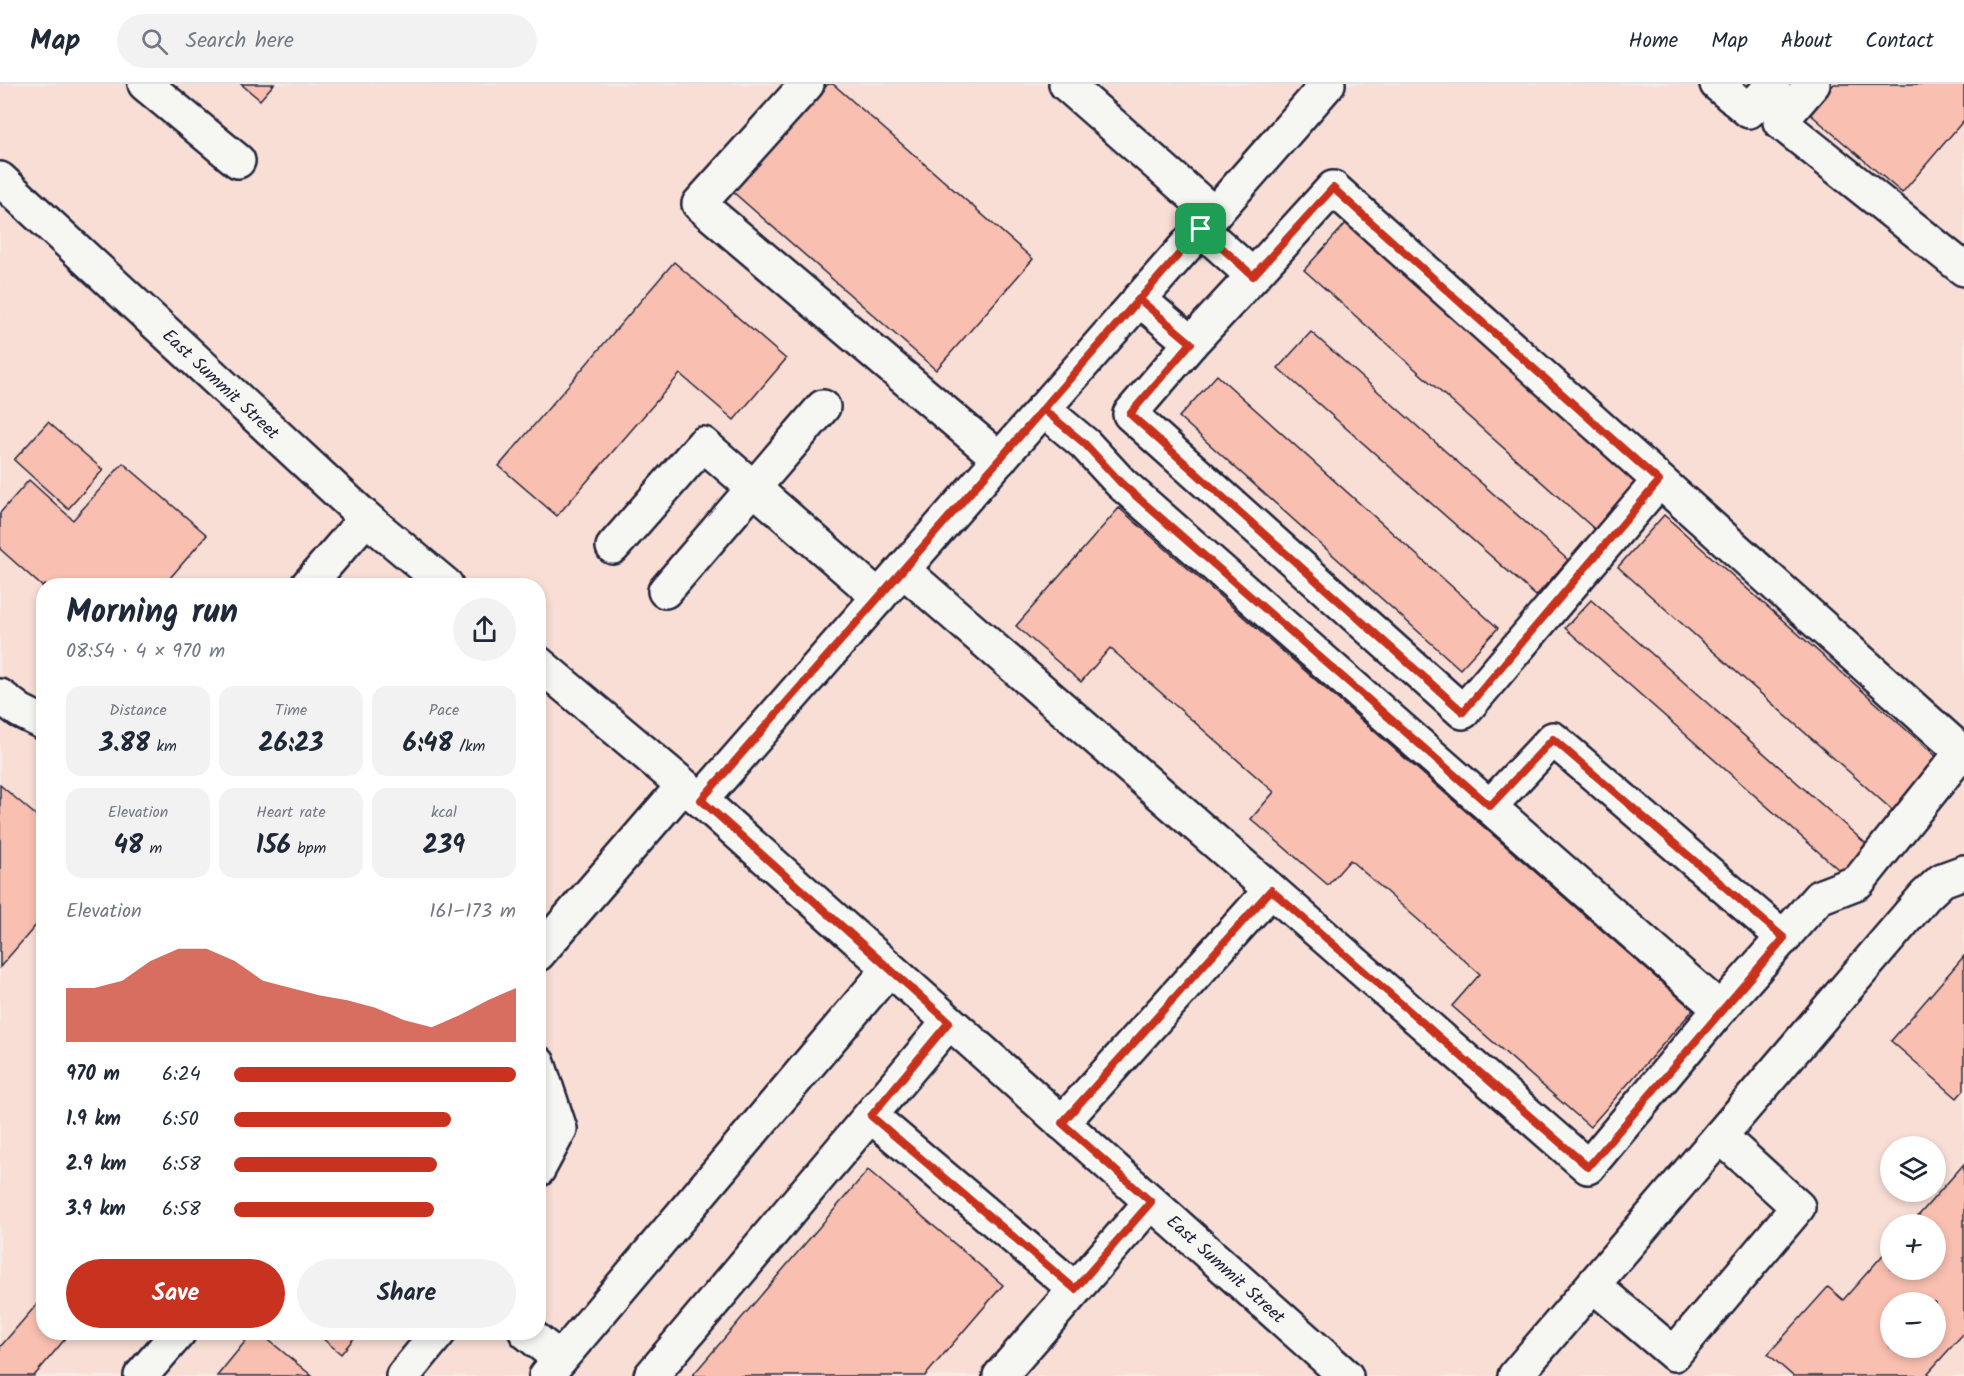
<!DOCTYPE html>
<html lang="en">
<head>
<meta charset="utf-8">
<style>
  :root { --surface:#fff; --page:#f2f2f3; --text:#1f2937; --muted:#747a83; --line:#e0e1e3; --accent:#c8321e }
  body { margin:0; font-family:Kalam,sans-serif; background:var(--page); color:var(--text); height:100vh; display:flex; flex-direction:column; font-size:22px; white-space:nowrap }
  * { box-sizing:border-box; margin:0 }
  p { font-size:20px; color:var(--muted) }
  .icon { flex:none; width:33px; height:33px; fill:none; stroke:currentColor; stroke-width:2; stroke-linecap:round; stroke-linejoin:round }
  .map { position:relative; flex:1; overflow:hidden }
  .sheet { position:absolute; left:36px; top:494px; width:510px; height:762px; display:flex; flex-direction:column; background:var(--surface); border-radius:24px; box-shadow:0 3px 9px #0003 }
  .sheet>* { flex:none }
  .buttons { position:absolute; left:1880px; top:1052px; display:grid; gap:12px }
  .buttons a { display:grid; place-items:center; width:66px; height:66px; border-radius:50%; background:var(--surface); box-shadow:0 3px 9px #0003; font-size:30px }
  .pin { position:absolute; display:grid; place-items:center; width:51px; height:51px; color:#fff; margin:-26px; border-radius:12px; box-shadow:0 3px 9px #0006 }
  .round { display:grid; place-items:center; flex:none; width:63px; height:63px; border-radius:32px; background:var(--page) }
  .summary { display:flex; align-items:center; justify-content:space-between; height:102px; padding:0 30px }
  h1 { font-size:33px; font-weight:700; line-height:45px }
  .figures { display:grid; grid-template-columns:repeat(3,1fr); gap:9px; height:102px; padding:6px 30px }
  .figures div { display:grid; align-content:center; border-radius:15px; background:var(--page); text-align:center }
  .figures b { font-size:26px; font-weight:700 }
  .figures small { font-size:16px; font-weight:400 }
  .figures p { font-size:16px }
  .chart { height:168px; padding:12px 30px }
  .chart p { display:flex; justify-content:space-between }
  .chart svg { width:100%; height:108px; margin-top:6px; fill:var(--accent); opacity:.7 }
  .button { display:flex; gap:12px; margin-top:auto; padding:12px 30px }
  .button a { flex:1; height:69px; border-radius:36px; background:var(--accent); color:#fff; font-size:24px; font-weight:700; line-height:69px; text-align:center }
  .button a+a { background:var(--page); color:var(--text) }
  ul { padding:0 30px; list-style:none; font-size:20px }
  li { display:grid; grid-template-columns:96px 72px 1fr; align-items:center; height:45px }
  li i { height:15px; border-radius:8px; background:var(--accent) }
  header { display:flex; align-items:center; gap:36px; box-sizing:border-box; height:84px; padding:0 30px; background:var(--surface); border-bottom:2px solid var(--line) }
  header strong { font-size:28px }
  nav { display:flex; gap:33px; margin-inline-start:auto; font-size:21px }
  .search { width:420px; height:54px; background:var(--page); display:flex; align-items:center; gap:15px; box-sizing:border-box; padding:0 21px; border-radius:33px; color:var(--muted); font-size:22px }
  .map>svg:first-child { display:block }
</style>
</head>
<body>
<header>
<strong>Map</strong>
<div class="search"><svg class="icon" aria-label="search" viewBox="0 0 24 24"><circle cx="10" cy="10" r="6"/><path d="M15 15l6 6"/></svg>Search here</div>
<nav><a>Home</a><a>Map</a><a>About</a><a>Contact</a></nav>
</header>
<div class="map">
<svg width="1964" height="1292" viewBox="0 0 1964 1292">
  <rect width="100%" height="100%" fill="#f7ebe5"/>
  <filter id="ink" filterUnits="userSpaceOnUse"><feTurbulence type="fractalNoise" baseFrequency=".0167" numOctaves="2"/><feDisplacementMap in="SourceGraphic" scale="12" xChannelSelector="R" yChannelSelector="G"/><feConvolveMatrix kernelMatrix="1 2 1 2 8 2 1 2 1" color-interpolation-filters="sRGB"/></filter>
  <g filter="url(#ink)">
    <path fill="#f8ded5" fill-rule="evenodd" d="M0 0H1964V1292H0ZM44 501H538V1248H44ZM1890 1062H1935V1107H1890ZM1890 1140H1935V1185H1890ZM1890 1218H1935V1263H1890Z"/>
    <g fill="#f9bfb0" stroke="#22223b" stroke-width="1.5" fill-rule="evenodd">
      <polygon points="241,0 274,0 260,16"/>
      <polygon points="828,0 833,0 1033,175 936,286 733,108"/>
      <polygon points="1834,0 1964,0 1964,36 1902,109 1809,29"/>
      <polygon points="1348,137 1644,401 1600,450 1304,186"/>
      <polygon points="674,178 786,275 734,336 680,290 557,432 499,382"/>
      <polygon points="1311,248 1568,476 1536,512 1278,284"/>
      <polygon points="1217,291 1498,544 1460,585 1179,333"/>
      <polygon points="48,338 103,386 68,425 14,376"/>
      <polygon points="123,379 207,451 164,501 44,501 44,504 0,465 0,429 29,396 73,436"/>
      <polygon points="1119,424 1693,926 1590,1043 1452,922 1480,890 1350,776 1328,801 1251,735 1274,708 1110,564 1081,598 1016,542"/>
      <polygon points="1664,431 1946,681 1900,733 1618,483"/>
      <polygon points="1591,516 1872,765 1847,793 1565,544"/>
      <polygon points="0,701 44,738 44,832 0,883"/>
      <polygon points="1964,872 1964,1006 1957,1014 1891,957"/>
      <path d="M1964 1080V1249L1928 1289 1931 1292H1793L1768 1270 1828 1203 1843 1216 1890 1163V1185H1935V1140H1911ZM1890 1218H1935V1263H1890Z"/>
      <polygon points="868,1086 1003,1201 925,1292 692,1292"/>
      <polygon points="44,1212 44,1248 71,1248 34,1292 0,1292 0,1263"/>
      <polygon points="253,1248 259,1248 312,1292 217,1292"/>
      <polygon points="315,1248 359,1248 341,1270"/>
    </g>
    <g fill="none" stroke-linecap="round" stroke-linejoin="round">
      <g stroke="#22223b" stroke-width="38">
        <g id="minor">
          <polyline points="145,0 238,77"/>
          <polyline points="807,0 699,120 1000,375"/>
          <polyline points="1066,0 1214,130"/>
          <polyline points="1717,0 1749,27 1773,0"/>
          <polyline points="1813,0 1780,38 1964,185"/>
          <polyline points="0,95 366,434 446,501"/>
          <polyline points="1201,145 1253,192 1333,104 1962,668 1858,798 1819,813 1720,925"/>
          <polyline points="1139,215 1191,259 1130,330 1463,628 1659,397"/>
          <polyline points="1191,259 1253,192"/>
          <polyline points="1043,325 1085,360 1121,399 1720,925 1588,1083 1271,806 1062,1039"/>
          <polyline points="613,463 703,360 879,513"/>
          <polyline points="903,486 1271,806"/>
          <polyline points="308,501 366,434"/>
          <polyline points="665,507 823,323"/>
          <polyline points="538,579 701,716 1346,1292"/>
          <polyline points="0,612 20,627 44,639"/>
          <polyline points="701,716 1328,0"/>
          <polyline points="1490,722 1553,655 1784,854"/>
          <polyline points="538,870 683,702"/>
          <polyline points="538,979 560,1045 538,1086"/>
          <polyline points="871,1032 1075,1205"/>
          <polyline points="1593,1201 1674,1270 1798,1123 1720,1052"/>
          <polyline points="526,1248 560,1275"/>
          <polyline points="141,1292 179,1248"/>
          <polyline points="403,1292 439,1248"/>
          <polyline points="546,1292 889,885"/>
          <polyline points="651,1292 949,938"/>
          <polyline points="1000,1292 1151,1118"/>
          <polyline points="1515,1292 1925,812 1942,796 1964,788"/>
        </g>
      </g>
      <use href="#minor" stroke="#f6f6f2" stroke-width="33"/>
    </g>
  </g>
  <g fill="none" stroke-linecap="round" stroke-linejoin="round" filter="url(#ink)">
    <g stroke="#fff" stroke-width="12">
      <path id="route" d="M1201 145C1093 267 986 390 879 513L701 716 949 938 871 1032 1075 1205 1151 1118 1062 1039 1271 806 1588 1083 1784 854 1553 655 1490 722 1121 399 1085 360 1043 325 1139 215 1191 259 1130 330 1463 628 1659 397 1333 104 1253 192 1201 145"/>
    </g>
    <use href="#route" stroke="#c8321e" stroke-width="8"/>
  </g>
  <g text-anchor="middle" stroke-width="4.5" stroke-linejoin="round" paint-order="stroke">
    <g font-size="18" fill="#22223b" stroke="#f6f6f2">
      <text transform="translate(221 300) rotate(43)" y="6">East Summit Street</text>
      <text transform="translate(1226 1185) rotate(42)" y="6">East Summit Street</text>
    </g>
  </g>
</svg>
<div class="buttons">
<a><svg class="icon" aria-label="layers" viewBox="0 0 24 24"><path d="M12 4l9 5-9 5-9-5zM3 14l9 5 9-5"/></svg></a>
<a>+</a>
<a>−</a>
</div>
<div class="pin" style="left:1201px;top:145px;background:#1e9e55"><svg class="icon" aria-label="arrive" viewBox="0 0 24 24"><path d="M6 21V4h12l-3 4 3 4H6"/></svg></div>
<section class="sheet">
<div class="summary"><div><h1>Morning run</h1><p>08:54 · 4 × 970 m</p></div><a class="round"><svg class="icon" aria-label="share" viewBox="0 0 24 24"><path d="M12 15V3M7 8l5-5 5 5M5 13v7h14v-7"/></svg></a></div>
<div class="figures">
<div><p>Distance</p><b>3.88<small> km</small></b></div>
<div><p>Time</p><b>26:23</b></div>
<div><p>Pace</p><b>6:48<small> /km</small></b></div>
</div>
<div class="figures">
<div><p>Elevation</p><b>48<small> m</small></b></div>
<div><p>Heart rate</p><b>156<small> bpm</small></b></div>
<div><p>kcal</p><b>239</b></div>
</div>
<div class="chart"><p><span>Elevation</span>161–173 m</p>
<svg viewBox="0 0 160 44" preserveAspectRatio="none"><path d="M0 44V22L10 22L20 19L30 11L40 6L50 6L60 11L70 19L80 22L90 25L100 27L110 30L120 35L130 38L140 33L150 27L160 22V44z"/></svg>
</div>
<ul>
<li><b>970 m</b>6:24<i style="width:100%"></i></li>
<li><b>1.9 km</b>6:50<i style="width:77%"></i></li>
<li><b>2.9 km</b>6:58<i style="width:72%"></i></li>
<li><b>3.9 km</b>6:58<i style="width:71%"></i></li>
</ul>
<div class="button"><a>Save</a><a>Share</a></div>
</section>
</div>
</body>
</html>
